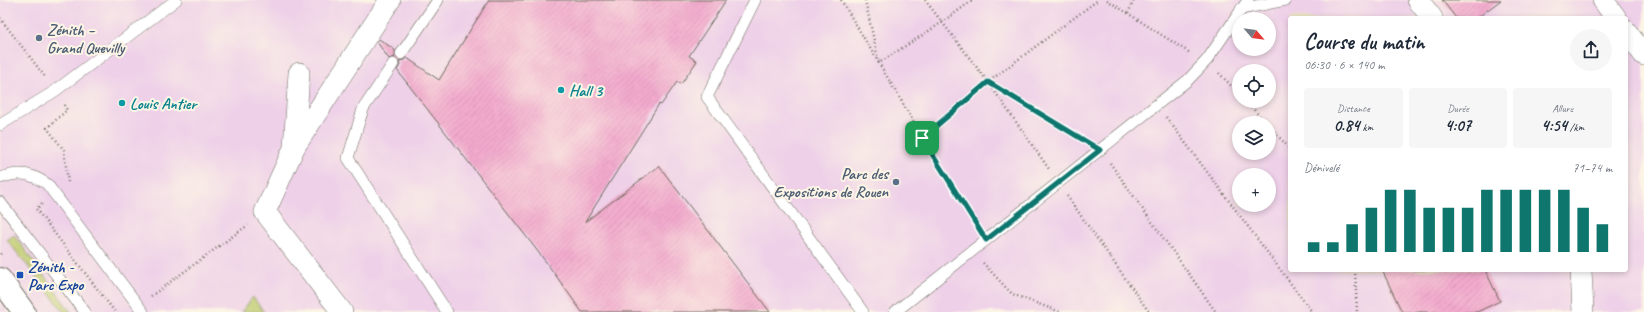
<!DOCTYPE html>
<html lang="fr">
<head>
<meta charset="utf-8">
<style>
  :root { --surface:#fff; --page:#f6f6f7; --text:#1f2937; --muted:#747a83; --accent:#0f766e }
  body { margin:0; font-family:Caveat,sans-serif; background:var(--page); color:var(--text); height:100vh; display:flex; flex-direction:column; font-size:15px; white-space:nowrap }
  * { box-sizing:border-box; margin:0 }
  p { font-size:13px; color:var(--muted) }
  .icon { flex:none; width:22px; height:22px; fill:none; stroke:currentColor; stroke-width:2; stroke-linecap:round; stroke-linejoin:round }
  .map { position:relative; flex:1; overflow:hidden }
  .panel { position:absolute; left:1288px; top:16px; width:340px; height:256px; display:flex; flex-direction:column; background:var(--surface); border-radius:4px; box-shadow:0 2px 6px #0003 }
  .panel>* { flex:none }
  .needle { width:26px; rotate:118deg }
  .tools { position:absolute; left:1232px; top:12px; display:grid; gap:8px }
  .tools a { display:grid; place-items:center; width:44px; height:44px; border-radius:50%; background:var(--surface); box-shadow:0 2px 6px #0003; font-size:20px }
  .pin { position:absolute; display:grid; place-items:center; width:34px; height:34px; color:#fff; margin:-17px; border-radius:8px; box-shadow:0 2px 6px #0006 }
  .round { display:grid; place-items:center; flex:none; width:42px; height:42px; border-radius:21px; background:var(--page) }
  .overview { display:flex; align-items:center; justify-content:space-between; height:68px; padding:0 16px }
  h1 { font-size:22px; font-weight:700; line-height:30px }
  .stats { display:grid; grid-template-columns:repeat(3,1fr); gap:6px; height:68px; padding:4px 16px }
  .stats div { display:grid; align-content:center; border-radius:4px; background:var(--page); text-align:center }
  .stats b { font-size:17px; font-weight:700 }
  .stats small { font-size:11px; font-weight:400 }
  .stats p { font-size:11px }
  .chart { height:112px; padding:8px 16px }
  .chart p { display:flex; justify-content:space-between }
  .chart svg { width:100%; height:72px; margin-top:4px; stroke:var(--accent); stroke-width:6 }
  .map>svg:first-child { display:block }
</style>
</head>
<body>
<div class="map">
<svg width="1644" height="312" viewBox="0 0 1644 312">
  <defs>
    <pattern id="grass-tufts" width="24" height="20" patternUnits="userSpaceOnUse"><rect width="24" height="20" fill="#bcc96b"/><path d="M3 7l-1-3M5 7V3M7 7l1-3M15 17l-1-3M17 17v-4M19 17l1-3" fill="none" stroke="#99a358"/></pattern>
    <pattern id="building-hatch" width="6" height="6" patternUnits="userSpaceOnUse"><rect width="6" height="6" fill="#f3aacd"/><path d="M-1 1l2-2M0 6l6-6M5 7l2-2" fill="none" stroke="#d092b0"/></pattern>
  </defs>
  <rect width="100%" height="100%" fill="#fcf5e5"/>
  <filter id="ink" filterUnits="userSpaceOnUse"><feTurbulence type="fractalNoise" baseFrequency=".025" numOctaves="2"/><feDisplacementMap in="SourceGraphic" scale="8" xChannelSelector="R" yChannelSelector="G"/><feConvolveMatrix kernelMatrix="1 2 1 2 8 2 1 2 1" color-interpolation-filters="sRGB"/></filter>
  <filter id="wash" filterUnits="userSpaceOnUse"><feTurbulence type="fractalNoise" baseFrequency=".012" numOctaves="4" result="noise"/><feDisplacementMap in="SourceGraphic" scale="16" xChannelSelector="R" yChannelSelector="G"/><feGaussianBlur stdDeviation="0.9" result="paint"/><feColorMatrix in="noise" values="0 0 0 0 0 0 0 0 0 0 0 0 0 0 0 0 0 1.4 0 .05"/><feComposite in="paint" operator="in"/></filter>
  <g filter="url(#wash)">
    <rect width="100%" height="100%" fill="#eae3c2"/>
    <path fill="#eed0e8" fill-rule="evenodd" d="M0 0H1644V312H0ZM1290 18H1626V270H1290ZM1239 19H1269V49H1239ZM1239 71H1269V101H1239ZM1239 123H1269V153H1239ZM1239 175H1269V205H1239Z"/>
    <g fill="url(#grass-tufts)" stroke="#747a4b">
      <polygon points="14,235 71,312 64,312 7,240"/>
      <polygon points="253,297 264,312 241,312"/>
    </g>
    <g id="blocks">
      <g fill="url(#building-hatch)">
        <polygon points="489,0 726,0 689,56 697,61 681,84 677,82 661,105 659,104 585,222 659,166 770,312 582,312 546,262 397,70 400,65 399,61 404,60 407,58 439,80"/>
        <polygon points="1442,0 1501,0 1477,18 1456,18"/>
        <polygon points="379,39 395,50 395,57 389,59 377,42"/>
        <polygon points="1382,270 1485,270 1500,301 1477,312 1402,312"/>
      </g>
    </g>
  </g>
  <g filter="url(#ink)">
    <use href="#blocks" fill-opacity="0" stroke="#6e6b60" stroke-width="1"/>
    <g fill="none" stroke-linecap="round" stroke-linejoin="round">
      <g stroke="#6e6b60" stroke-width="12">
        <g id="lane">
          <polyline points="755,0 707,97 863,312"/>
          <polyline points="1241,9 1286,0"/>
          <polyline points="401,54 438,0"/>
          <polyline points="393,64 363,109 348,158 447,312"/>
          <polyline points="0,125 55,91 176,0"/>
          <path d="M0 178C20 171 30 173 47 184L143 312"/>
          <polyline points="0,202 85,312"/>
          <polyline points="895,312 1188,80 1207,60 1248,0"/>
        </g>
      </g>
      <g stroke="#6e6b60" stroke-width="22">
        <g id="street">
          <polyline points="1418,0 1432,18"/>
          <polyline points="1603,0 1616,18"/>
          <polyline points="1626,31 1644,55"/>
          <polyline points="299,73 294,148 265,212 342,312"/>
          <polyline points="295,146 390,0"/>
          <polyline points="1581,270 1583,312"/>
        </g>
      </g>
      <g stroke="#6e6b60" stroke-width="24">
        <polyline id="secondary" points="0,279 24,312"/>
      </g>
      <g stroke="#6e6b60" stroke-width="2.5" stroke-dasharray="1 3" stroke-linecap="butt">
        <polyline points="841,0 879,63 941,23 973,0"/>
        <polyline points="865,0 879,63 923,138 978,226"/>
        <polyline points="925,0 988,82 1049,169"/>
        <polyline points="1107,0 1190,53"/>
        <polyline points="1128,13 1134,0"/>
        <polyline points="0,18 46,78"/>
        <polyline points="1219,73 1239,94"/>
        <polyline points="989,83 1086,141"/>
        <polyline points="1246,101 1266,123"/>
        <polyline points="64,105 67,110 47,128 64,150 68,183"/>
        <polyline points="1166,117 1312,312"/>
        <polyline points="1269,126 1290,149"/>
        <polyline points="923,138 988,82 1098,0"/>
        <polyline points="1110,163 1216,312"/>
        <polyline points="1067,196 1149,312"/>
        <polyline points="42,204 36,209 115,312"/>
        <polyline points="0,254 1,253"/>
        <polyline points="983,263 1012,294 1060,312"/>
        <polyline points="1355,270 1357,312"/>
        <polyline points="151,296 248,225"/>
      </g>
      <use href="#lane" stroke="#fff" stroke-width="11"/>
      <use href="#street" stroke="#fff" stroke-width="21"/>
      <use href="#secondary" stroke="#fff" stroke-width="22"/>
    </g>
  </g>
  <g fill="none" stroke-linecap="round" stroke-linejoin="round" filter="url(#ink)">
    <g stroke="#fff" stroke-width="8">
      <polygon id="route" points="988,82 1100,150 986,240 922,138"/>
    </g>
    <use href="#route" stroke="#0f766e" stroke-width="5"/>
  </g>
  <g fill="#5c6f8a" stroke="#fcf5e5" stroke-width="1.5">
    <circle cx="39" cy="38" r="4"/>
    <circle cx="896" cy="182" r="4"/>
  </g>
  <g fill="#0f9aa8" stroke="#fcf5e5" stroke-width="1.5">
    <circle cx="561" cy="90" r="4"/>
    <circle cx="122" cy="103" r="4"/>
  </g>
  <rect fill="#1a4fb4" stroke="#fcf5e5" stroke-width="1.5" x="16" y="271" width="8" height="8" rx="2"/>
  <g text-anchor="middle" stroke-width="4" stroke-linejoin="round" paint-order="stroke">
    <g font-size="16" font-weight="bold" fill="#4e5e75" stroke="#fcf5e5" text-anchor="start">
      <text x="47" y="35">Zénith –<tspan x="47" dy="18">Grand Quevilly</tspan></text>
      <text x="888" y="179" text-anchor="end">Parc des<tspan x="888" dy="18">Expositions de Rouen</tspan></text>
    </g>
    <g font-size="16" font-weight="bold" fill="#0d838f" stroke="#fcf5e5" text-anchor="start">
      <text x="569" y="96">Hall 3</text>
      <text x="130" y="109">Louis Antier</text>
    </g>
    <g font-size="16" font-weight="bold" fill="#164399" stroke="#fcf5e5" text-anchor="start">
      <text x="28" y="272">Zénith -<tspan x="28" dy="18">Parc Expo</tspan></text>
    </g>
  </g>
</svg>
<div class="tools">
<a><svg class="needle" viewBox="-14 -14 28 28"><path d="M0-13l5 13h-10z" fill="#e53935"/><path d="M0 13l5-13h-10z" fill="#747a83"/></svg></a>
<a><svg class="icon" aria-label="locate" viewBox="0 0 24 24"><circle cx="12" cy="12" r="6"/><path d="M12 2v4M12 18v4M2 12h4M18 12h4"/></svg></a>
<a><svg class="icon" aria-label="layers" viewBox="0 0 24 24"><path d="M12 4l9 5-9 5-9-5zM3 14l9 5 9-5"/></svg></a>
<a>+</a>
</div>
<div class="pin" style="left:922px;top:138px;background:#1e9e55"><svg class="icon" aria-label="arrive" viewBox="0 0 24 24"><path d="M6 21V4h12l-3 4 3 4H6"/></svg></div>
<section class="panel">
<div class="overview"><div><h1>Course du matin</h1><p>06:30 · 6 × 140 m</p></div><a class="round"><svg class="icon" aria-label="share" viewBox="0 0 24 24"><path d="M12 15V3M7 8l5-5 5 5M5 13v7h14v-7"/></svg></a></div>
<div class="stats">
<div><p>Distance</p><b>0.84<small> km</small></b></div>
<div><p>Durée</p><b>4:07</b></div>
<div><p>Allure</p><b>4:54<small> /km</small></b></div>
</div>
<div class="chart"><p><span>Dénivelé</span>71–74 m</p>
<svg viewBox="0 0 160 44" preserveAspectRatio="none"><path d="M5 44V38M15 44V38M25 44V27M35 44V17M45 44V6M55 44V6M65 44V17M75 44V17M85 44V17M95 44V6M105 44V6M115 44V6M125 44V6M135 44V6M145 44V17M155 44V27"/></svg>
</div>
</section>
</div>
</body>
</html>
